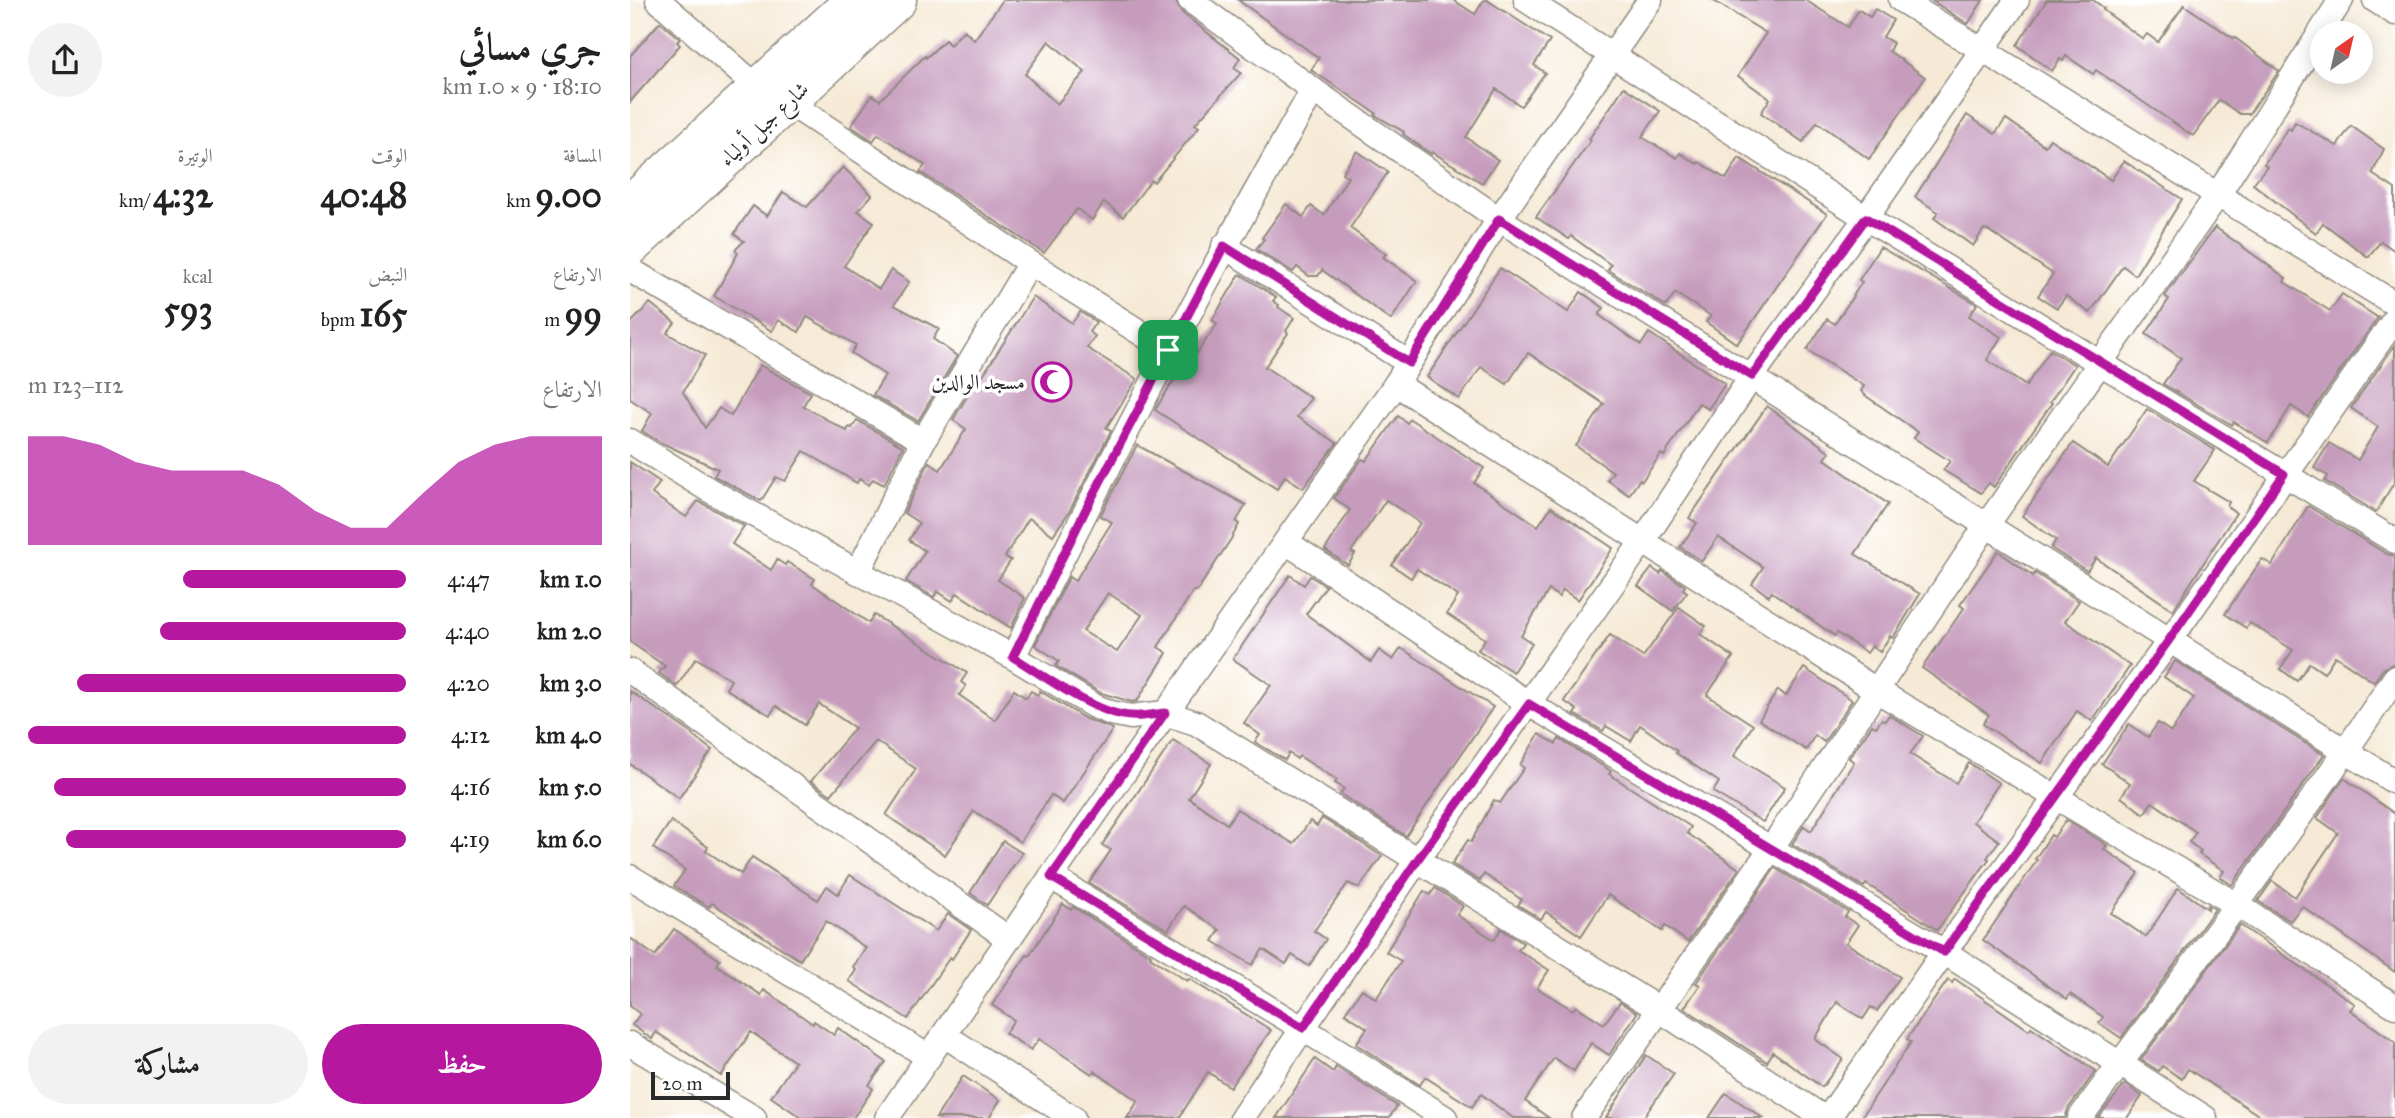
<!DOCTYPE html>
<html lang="ar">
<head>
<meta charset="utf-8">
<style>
  :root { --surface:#fff; --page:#f2f2f2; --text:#222; --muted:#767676; --accent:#b5179e }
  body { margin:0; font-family:"IM FELL Great Primer",Amiri,serif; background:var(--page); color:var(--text); direction:rtl; height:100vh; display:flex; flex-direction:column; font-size:26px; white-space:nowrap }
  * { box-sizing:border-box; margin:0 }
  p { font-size:23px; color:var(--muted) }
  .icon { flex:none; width:38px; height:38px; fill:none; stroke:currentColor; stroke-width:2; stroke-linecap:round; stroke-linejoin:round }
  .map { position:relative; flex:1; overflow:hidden; direction:ltr }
  .details { display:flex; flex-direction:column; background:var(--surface); width:630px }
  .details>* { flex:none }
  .needle { width:46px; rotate:34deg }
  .fabs { position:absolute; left:1680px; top:21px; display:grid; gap:14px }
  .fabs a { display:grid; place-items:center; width:63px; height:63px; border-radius:50%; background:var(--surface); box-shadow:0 4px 18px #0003; font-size:35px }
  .scale { position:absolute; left:21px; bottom:18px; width:79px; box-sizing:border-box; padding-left:7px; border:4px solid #2b2b2b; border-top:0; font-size:19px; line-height:24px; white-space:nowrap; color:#2b2b2b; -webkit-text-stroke:5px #fff; paint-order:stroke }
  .pin { position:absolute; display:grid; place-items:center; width:60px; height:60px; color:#fff; margin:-30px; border-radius:14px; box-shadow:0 4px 10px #0006 }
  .round { display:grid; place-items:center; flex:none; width:74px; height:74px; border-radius:37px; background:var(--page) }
  .head { display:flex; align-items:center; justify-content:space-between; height:119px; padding:0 28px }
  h1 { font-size:38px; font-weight:700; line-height:52px }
  .stats { display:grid; grid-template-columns:repeat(3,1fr); gap:10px; height:119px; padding:7px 28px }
  .stats div { display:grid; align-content:center }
  .stats b { font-size:35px; font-weight:700 }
  .stats small { font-size:19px; font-weight:400 }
  .stats p { font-size:19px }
  .chart { height:196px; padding:14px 28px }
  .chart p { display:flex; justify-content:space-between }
  .chart svg { width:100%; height:126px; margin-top:7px; fill:var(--accent); opacity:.7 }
  .action { display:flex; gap:14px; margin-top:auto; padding:14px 28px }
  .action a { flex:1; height:80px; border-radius:42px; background:var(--accent); color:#fff; font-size:28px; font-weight:700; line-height:80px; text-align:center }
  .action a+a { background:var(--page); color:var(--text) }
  ul { padding:0 28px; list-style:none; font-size:23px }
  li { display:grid; grid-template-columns:112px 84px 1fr; align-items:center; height:52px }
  li i { height:18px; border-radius:9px; background:var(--accent) }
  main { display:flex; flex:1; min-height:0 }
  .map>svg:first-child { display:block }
</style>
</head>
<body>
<main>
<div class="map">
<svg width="1765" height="1118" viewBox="0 0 1765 1118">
  <rect width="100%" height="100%" fill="#fff"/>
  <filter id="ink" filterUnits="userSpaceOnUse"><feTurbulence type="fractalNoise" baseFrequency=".0143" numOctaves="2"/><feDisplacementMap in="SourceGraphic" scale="14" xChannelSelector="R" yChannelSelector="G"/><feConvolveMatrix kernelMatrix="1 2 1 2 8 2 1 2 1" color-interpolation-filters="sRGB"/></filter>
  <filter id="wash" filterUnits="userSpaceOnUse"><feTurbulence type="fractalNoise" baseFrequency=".00686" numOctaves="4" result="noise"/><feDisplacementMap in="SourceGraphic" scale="28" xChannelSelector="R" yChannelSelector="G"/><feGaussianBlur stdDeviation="1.57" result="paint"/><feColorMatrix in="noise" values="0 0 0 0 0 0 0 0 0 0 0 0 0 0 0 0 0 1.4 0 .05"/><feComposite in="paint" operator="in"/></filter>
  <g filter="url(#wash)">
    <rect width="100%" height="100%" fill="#f6ead6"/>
    <g id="blocks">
      <g fill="#c69cbd" fill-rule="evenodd">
        <path d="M373 0H545L551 12 610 58 604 68 611 73 565 124 569 127 524 182 521 180 493 217 474 202 462 220 447 209 414 253 290 172 295 165 248 134 243 141 221 126 242 95 250 100 295 56 296 58 315 40 320 45 334 30 344 40ZM419 41 455 72 427 104 395 74Z"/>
        <polygon points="608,0 823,0 845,14 854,0 857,0 920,41 904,65 915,73 891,106 866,89 836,137 868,160 852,183 802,152 801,154 773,134 774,132 745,115 746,113 681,70 689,58"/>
        <polygon points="1082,0 1175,0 1218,27 1229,10 1240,17 1245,9 1263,20 1253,37 1263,43 1259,51 1295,77 1239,159 1187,122 1173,142 1131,113 1140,99 1108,76 1136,33"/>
        <polygon points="1301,0 1353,0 1338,24"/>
        <polygon points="1417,0 1463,0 1474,8 1473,10 1513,39 1517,34 1528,42 1554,5 1603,38 1604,37 1649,71 1619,114 1610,114 1589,100 1563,136 1466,70 1463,74 1436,56 1433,61 1430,59 1422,71 1387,45"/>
        <polygon points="30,22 50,39 47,42 50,45 0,102 0,56"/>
        <polygon points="994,87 1030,111 1012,137 1047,158 1050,153 1067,164 1069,162 1096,179 1109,158 1197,214 1107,344 1076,322 1081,316 1045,293 1036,306 978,270 981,265 941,236 939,239 906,217 961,140 959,139"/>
        <polygon points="1337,115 1365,134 1376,119 1415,146 1420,139 1481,180 1494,161 1552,199 1505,275 1493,266 1460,313 1436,296 1427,308 1408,296 1423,274 1359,231 1354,229 1343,246 1304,218 1308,212 1285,197"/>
        <polygon points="1665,122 1707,146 1721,126 1754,149 1742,174 1765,189 1765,251 1751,241 1738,257 1693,223 1686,233 1623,184 1637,166 1634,164 1658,128 1661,130"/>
        <polygon points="727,151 758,172 720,228 756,254 753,257 787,281 761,320 692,270 688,276 679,276 667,267 663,272 626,249 634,239 632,238 656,204 673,217 681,206 694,215 718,177 712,173"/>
        <polygon points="213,167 242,195 228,211 244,222 214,266 249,289 261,270 279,282 264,305 309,329 303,339 327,356 288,421 243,395 255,375 221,353 226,345 177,317 169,332 148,320 142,331 84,296 108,253 105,250 114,241 104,234 123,206 137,216 153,192 177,207"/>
        <polygon points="1585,227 1656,278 1654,282 1700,311 1712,294 1747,317 1749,316 1678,417 1661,406 1638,443 1604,422 1602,425 1533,384 1551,358 1516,334 1539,299 1535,296"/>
        <polygon points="1250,247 1347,304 1339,316 1371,337 1357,360 1396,386 1420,350 1445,365 1420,402 1422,403 1364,487 1359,483 1351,493 1313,470 1320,461 1284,438 1288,432 1236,396 1231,391 1234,386 1177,350 1197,319 1205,324 1232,282 1229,280"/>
        <polygon points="870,268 938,312 951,292 974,308 969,315 1011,345 1019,333 1095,384 1078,409 1069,403 1034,456 1031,454 1012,481 1010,479 999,495 977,480 983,472 946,446 974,404 898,353 877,384 851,367 829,399 797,377"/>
        <polygon points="610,274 646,297 643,301 649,305 648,307 664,318 656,331 658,333 635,367 681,398 667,417 707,443 673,488 655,476 647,489 525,410 559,356 563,359 587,324 582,320"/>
        <polygon points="403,297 442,323 450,312 466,322 459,332 465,336 457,348 507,379 476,428 481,431 439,512 423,535 399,518 375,557 381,560 368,580 395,598 381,628 327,593 322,601 307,591 304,597 276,581 295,551 279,540 289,523 274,513 299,462 310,470 336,429 323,420 351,373 353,375"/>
        <polygon points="20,303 45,323 37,333 75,355 53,392 75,428 89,408 101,416 130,365 181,393 173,406 217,431 219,427 222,428 227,420 273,447 254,485 243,479 239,485 229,479 227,483 174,451 155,481 146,477 131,501 84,476 88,469 32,443 12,431 22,413 0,399 0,324"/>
        <polygon points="1765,345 1765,481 1746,512 1695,481 1698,476 1684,468 1699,443 1728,460 1748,427 1721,408"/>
        <polygon points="1137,406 1200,452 1195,459 1258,504 1225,554 1290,594 1263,638 1260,636 1250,652 1242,646 1237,653 1207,633 1205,636 1142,592 1139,596 1122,584 1133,567 1088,537 1072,561 1050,547 1067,523 1059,518"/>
        <polygon points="1517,409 1585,450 1564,481 1599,502 1597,506 1606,513 1543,610 1466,558 1457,571 1421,548 1426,540 1392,516 1443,443 1478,467"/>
        <polygon points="768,416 777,423 780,419 854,468 844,483 908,526 921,507 983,548 948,600 933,590 929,597 919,590 891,636 902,643 883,672 848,650 855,639 817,614 828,596 787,569 781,578 762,565 790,523 756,500 721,552 725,554 718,565 695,550 720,510 704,498 732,459 736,461"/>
        <path d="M507 445 616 505 606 522 609 524 601 539 567 591H563L528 647 537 653 507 701 502 702 471 693 426 666 429 661 405 645 439 577 445 581 482 522 470 516ZM478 593 512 615 487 652 453 631Z"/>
        <polygon points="0,462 30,482 22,494 56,517 68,501 114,526 102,544 141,570 147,560 155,565 157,562 185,579 182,584 239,623 244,615 337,673 331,682 336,686 329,695 365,720 384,690 396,698 401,691 408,695 410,691 456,719 483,729 433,803 421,795 390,842 344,811 315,855 256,815 286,769 246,741 201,795 181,781 225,728 189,704 175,725 146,706 140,715 96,689 101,680 66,658 47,686 29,673 35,666 0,642"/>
        <polygon points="1678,506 1757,554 1765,556 1765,663 1753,669 1744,682 1705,656 1694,673 1679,663 1667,681 1650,669 1663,650 1620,623 1616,628 1595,614 1632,559 1642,565"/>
        <polygon points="1368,551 1403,576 1405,573 1449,601 1435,621 1500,666 1462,721 1447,711 1412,763 1353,724 1359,715 1292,668 1334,608 1330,605"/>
        <polygon points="1022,568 1030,574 1032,571 1055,586 1053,589 1057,592 1043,611 1008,586"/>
        <polygon points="660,575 674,585 680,576 696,586 676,614 741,662 749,650 763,660 771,648 863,707 776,836 710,794 714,789 705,783 707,780 669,756 667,759 659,753 655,760 625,742 630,735 614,723 641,685 603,659"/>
        <polygon points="1049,607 1076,626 1070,634 1103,657 1077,695 1123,725 1104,756 1155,787 1133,822 1083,792 1089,782 1046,753 1047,751 1010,725 1001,741 976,726 973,731 944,714 947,710 934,701 980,635 1013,657"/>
        <polygon points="1545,661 1694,755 1602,885 1590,877 1594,871 1569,854 1571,851 1559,842 1566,832 1522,802 1514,814 1491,797 1500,783 1472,764 1499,724 1518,737 1528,723 1541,732 1564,698 1534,677"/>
        <polygon points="1174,668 1222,700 1194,742 1185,735 1176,750 1129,720 1148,690 1156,696"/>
        <polygon points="0,691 63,734 62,735 82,750 49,798 0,764"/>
        <polygon points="1259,715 1293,736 1280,754 1326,783 1339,763 1369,783 1343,822 1369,841 1357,858 1359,859 1307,930 1254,895 1236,884 1234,887 1162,844 1174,826 1181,831 1224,762 1219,758 1242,725 1246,727 1252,719 1255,721"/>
        <polygon points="909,734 926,744 929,739 981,771 979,774 1061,827 1057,833 1109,869 1058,942 1035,926 1032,931 978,895 951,936 916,912 911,919 888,905 892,900 854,874 850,881 822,864 838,840 841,842 864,800 870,803 894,768 890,765"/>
        <polygon points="543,740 581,764 559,798 597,824 607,809 664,844 680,821 687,826 692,818 752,856 729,888 718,883 684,931 696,939 679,966 662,955 656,964 633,949 622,965 583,941 590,930 554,906 538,930 459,883 481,850 472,845"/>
        <polygon points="1714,778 1765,814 1765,972 1672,906 1660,921 1628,901 1642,881 1665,897 1708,833 1687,818"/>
        <polygon points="1436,820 1477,845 1474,849 1509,873 1481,913 1516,937 1548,888 1578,909 1578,905 1585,909 1491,1038 1469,1023 1473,1017 1440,994 1437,999 1353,940 1407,860 1405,859 1421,835 1424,837"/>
        <polygon points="41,821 78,847 76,851 111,874 122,857 188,900 197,886 208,894 220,875 306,931 318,914 341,930 322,959 320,957 278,1019 219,981 226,970 223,967 236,948 196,921 170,960 82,903 79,907 44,886 55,870 23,848"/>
        <polygon points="373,841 392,853 357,905 340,893"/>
        <polygon points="1145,868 1218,912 1215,917 1228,925 1216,943 1270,977 1247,1011 1241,1007 1233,1019 1207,1002 1185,1039 1213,1059 1192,1087 1143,1052 1137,1062 1054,1008 1070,985 1066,983"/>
        <polygon points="805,888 833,906 827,915 864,940 871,929 893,943 888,950 919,970 907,988 943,1010 946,1006 974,1024 990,1002 1007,1013 979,1055 961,1043 944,1071 924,1058 895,1101 919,1118 883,1118 851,1094 842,1107 795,1077 790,1085 726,1044 737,1028 715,1013 732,989 746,999 771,961 756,952 794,891 800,895"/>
        <polygon points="433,904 441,910 443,907 521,955 520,957 557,981 559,979 641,1030 600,1087 578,1072 549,1118 497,1118 508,1101 464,1071 462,1074 409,1039 401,1050 375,1033 384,1020 362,1005 397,955 399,956"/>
        <polygon points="1610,925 1725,1004 1720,1010 1765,1042 1765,1118 1633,1118 1558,1069 1552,1079 1532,1066 1529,1071 1511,1060"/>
        <polygon points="44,929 90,960 87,965 131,995 134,990 183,1024 184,1021 204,1035 208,1028 256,1062 239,1085 243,1089 223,1118 172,1118 141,1097 165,1062 121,1032 91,1076 26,1032 22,1039 2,1025 10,1014 0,1006 0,938 25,956"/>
        <polygon points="1325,979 1399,1030 1401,1027 1466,1071 1438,1109 1435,1118 1231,1118 1281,1042 1277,1039 1318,980 1322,983"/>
        <polygon points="1016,1055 1044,1074 1013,1118 976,1118"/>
        <polygon points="685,1059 703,1072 706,1067 767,1106 759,1118 646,1118"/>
        <polygon points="333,1076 370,1100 359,1118 306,1118"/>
        <polygon points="1495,1084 1512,1096 1497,1118 1468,1118"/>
        <polygon points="1096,1093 1133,1118 1079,1118"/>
      </g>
    </g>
  </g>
  <g filter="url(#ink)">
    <use href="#blocks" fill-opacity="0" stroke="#908a80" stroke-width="2"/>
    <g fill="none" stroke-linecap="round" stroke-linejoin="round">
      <g stroke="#908a80" stroke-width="27">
        <g id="minor">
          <polyline points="28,0 128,88"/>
          <polyline points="560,0 683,90 869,219 1765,782"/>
          <polyline points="896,0 1236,218 1470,363 1765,541"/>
          <polyline points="1271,0 1765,304"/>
          <polyline points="1745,0 1765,13"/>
          <polyline points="158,102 400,263 538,350"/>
          <polyline points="594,246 779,363"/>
          <polyline points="0,270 293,441"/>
          <polyline points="766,384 1246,690 1607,905 1765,1006"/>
          <polyline points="0,441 79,490 383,657 464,706 481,713 501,717 535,713 566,723 1030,1010 1194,1118"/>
          <polyline points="656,542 899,704 1314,952 1575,1118"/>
          <polyline points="228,572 293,441 400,263"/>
          <path d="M383 657C477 465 577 276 683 90"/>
          <polyline points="0,671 379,939"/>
          <polyline points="0,877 299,1057"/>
          <polyline points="421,877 672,1028 815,1118"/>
          <polyline points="314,1035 443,1118"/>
          <polyline points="0,1044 124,1118"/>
          <polyline points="257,1118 421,877 766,384 869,219 1020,0"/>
          <polyline points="612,1118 788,859 1013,541 1122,376 1236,218 1387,0"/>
          <polyline points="954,1118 1140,850 1356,526 1589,193 1711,0"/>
          <polyline points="1198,1118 1314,952 1540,640 1765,319"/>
          <path d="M1450 1118C1557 973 1665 828 1765 678"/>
        </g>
      </g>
      <g stroke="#908a80" stroke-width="41">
        <g id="primary">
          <polyline points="0,205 225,0"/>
          <polyline points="0,247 267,0"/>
        </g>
      </g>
      <use href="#minor" stroke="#fff" stroke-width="24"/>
      <use href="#primary" stroke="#fff" stroke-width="38"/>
    </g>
  </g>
  <g fill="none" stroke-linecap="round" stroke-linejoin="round" filter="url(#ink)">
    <g stroke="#fff" stroke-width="14">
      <path id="route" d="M1236 218 1654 474 1539 640 1314 952 899 704 788 859 673 1028 421 877 535 713C524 714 513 717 502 716 466 715 415 676 383 657L456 509 594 246 779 363 869 219 1122 376Z"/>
    </g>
    <use href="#route" stroke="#b5179e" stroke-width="9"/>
  </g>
  <defs>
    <g id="mosque-ring" transform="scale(2.0125)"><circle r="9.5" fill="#fff" stroke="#b5179e" stroke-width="1.5"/><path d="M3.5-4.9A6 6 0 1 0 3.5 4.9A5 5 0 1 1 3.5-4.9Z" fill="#b5179e"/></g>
  </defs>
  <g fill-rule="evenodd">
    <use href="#mosque-ring" x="422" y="382"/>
  </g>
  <g text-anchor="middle" stroke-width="7" stroke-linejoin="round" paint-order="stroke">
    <g font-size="21" fill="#2b2b2b" stroke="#fff">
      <text transform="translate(134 124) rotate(-43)" y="7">شارع جبل أولياء</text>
    </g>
    <g font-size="21" fill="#2b2b2b" stroke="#fff" text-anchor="end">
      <text x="395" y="389">مسجد الوالدين</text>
    </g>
  </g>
</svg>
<div class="fabs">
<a><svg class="needle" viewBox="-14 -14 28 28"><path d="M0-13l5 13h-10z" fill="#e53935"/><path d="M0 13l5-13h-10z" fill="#767676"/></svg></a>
</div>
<div class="scale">20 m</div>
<div class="pin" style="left:538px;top:350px;background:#1e9e55"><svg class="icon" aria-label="arrive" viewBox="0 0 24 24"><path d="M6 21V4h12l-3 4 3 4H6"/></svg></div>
</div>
<section class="details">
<div class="head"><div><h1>جري مسائي</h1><p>18:10 · 9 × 1.0 km</p></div><a class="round"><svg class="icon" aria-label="share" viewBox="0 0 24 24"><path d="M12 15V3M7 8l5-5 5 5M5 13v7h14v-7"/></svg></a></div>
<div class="stats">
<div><p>المسافة</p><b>9.00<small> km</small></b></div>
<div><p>الوقت</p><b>40:48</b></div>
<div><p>الوتيرة</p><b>4:32<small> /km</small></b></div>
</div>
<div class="stats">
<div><p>الارتفاع</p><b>99<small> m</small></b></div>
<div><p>النبض</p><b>165<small> bpm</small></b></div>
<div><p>kcal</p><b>593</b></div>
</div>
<div class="chart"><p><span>الارتفاع</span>112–123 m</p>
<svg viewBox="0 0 160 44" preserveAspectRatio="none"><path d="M0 44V6L10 6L20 9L30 15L40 18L50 18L60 18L70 23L80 32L90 38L100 38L110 26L120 15L130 9L140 6L150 6L160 6V44z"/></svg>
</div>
<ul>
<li><b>1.0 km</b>4:47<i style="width:59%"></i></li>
<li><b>2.0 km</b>4:40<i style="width:65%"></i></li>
<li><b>3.0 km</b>4:20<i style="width:87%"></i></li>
<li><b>4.0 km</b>4:12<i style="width:100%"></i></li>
<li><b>5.0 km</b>4:16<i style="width:93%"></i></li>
<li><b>6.0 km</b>4:19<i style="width:90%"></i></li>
</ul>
<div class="action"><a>حفظ</a><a>مشاركة</a></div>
</section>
</main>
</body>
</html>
